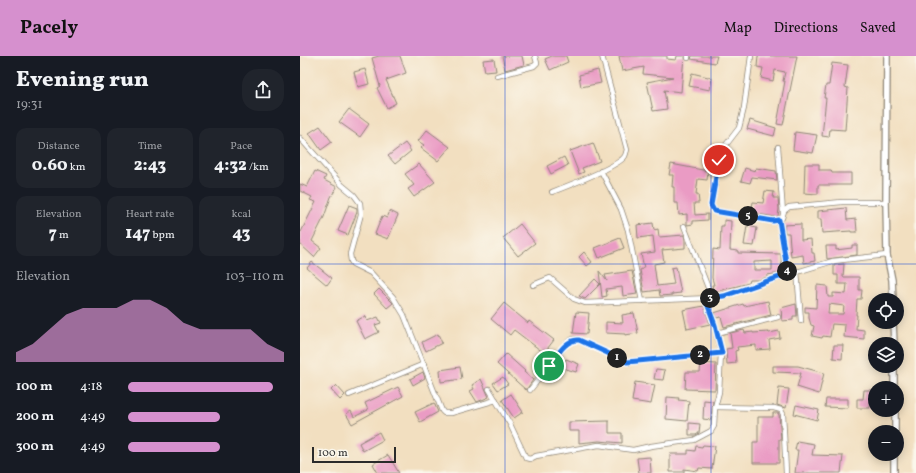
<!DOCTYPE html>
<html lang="en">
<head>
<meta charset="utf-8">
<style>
  :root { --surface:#171b24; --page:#20242c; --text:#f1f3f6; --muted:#9ea1a6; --accent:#d690ce }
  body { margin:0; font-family:Vollkorn,serif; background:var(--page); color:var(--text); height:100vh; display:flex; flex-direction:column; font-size:15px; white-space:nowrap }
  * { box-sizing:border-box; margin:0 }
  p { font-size:13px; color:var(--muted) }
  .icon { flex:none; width:22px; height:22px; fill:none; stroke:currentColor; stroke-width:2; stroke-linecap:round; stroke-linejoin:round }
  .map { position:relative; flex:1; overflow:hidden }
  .panel { display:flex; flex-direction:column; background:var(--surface); width:300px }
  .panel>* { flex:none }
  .tools { position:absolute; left:568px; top:237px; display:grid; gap:8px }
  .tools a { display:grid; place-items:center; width:36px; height:36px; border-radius:50%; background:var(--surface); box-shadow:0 2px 10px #0003; font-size:20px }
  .scale { position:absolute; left:12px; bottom:10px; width:84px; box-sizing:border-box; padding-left:4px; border:2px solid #2b2b2b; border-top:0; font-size:11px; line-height:14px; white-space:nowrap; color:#2b2b2b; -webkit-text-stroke:3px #fbf7ec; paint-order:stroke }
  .pin { position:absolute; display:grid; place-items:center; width:34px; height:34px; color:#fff; margin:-17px; border:2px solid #fff; border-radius:50%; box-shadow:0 1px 4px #0007 }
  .km { position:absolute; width:20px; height:20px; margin:-10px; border-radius:50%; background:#222; color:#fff; font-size:11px; line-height:20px; text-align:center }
  .round { display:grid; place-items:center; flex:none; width:42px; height:42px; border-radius:16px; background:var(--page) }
  .overview { display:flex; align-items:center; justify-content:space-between; height:68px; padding:0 16px }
  h1 { font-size:22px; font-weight:800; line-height:30px }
  .stats { display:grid; grid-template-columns:repeat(3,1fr); gap:6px; height:68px; padding:4px 16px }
  .stats div { display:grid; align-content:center; border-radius:10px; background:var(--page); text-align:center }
  .stats b { font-size:17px; font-weight:800 }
  .stats small { font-size:11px; font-weight:400 }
  .stats p { font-size:11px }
  .chart { height:112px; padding:8px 16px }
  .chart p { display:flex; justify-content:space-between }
  .chart svg { width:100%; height:72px; margin-top:4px; fill:var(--accent); opacity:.7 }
  ul { padding:0 16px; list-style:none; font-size:13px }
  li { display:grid; grid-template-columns:64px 48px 1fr; align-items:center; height:30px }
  li i { height:10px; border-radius:5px; background:var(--accent) }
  header { display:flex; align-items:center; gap:24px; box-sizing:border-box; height:56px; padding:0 20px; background:var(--accent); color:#111 }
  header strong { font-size:19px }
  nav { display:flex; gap:22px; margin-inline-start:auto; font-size:14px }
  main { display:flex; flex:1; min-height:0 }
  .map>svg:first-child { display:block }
</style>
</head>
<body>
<header>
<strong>Pacely</strong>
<nav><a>Map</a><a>Directions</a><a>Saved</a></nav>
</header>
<main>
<section class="panel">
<div class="overview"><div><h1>Evening run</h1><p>19:31</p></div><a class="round"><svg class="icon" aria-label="share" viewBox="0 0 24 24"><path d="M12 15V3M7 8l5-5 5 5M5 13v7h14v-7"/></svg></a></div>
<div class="stats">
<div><p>Distance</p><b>0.60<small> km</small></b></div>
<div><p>Time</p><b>2:43</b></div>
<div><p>Pace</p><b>4:32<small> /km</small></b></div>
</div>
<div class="stats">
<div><p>Elevation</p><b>7<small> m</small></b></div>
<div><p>Heart rate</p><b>147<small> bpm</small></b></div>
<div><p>kcal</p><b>43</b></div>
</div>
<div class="chart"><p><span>Elevation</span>103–110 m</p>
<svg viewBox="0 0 160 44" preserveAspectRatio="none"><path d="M0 44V38L10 33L20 24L30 15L40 11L50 11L60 11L70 6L80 6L90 11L100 20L110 24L120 24L130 24L140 24L150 33L160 38V44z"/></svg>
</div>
<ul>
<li><b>100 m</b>4:18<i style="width:93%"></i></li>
<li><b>200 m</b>4:49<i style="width:59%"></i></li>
<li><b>300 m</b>4:49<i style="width:59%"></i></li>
</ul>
</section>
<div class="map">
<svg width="616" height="417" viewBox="0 0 616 417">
  <rect width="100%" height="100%" fill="#fbf7ec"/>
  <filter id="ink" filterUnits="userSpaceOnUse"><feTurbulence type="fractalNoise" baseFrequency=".025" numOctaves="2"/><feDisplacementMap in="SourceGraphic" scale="8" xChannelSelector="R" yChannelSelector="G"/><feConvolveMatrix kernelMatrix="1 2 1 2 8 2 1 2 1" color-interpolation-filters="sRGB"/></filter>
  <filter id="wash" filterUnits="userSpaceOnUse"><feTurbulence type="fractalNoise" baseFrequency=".012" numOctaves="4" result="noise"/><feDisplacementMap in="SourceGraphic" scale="16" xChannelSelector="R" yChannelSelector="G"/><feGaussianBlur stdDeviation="0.9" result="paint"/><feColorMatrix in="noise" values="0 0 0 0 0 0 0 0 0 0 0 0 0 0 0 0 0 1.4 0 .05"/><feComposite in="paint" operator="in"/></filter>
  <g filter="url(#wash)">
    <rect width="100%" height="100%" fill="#f2dfc0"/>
    <g id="blocks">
      <g fill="#ea9bc4" fill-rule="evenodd">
        <polygon points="79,0 100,0 106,17 86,24 96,47 87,52 77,32 80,30 72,2"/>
        <polygon points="202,0 222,0 224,9 205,14"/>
        <polygon points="252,0 266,0 268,6 250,14 245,3"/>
        <polygon points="319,0 367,0 367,3 376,4 377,0 384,0 381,36 364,34 367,53 353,55 347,26 373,21 343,18 344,11 322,15"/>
        <polygon points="392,0 417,0 415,7 391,3"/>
        <polygon points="458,0 497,0 483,69 477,68 485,25 483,25 485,16 475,14 473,25 461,22 463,12 457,11"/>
        <polygon points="194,3 196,15 185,16 183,4"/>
        <polygon points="532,7 548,9 545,31 548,32 545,74 530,73 529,81 522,80 526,42 524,42 526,29 529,29"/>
        <polygon points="65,13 69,28 58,31 54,16"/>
        <polygon points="298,14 301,27 281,31 279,19"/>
        <polygon points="392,17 412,22 410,34 389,30"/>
        <polygon points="49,53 69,68 60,81 39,66"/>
        <polygon points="450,64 476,72 474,80 447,73"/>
        <polygon points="20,70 32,86 21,94 9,77"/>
        <polygon points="127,74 150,91 138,105 121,92 124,89 118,85"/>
        <polygon points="495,76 517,79 513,97 493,94"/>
        <polygon points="105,87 111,95 95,108 88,100"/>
        <polygon points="293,87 300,105 282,112 284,116 279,118 270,95"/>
        <polygon points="264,101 268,109 251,118 247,110"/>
        <polygon points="119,108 135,126 114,141 108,133 114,129 105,118"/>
        <polygon points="371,108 408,115 407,124 398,123 396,138 398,138 399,147 394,147 395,159 408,158 408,164 393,165 393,168 387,169 387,158 379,159 378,147 374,147 374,131 372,131 373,119 369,119"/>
        <polygon points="505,108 519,108 519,114 531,114 532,117 551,117 551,129 518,129 518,138 504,137"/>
        <polygon points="445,112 455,115 456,112 476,115 477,124 452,121 450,127 441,125"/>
        <polygon points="15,115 26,120 24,124 37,131 31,141 24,161 12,185 21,192 14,201 0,188 0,175 1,176 16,146 10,144 12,141 0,135 0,128 7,131"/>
        <polygon points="465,135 474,136 473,142 478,142 479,153 478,160 476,161 451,157 453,146 463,147"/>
        <polygon points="49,149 57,152 57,156 48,179 38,175"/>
        <polygon points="546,152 547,164 556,163 557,176 551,176 551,175 522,177 521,163 518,163 518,155"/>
        <polygon points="90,155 98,159 88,183 75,178 82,160 87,162"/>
        <path d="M424 164 431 165 430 194 438 195V197L481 198 482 217 467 219V221L459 224H450L449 227 414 236 412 229H414L412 222 413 193 420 194 421 170H424ZM472 205V214H454V206Z"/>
        <polygon points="353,167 354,174 358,173 359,181 384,179 385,184 385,192 362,194 364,206 354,208 357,230 374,228 371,212 376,211 381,237 372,238 372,239 360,240 359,234 344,236 340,214 344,212 341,198 355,196 353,180 338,182 337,169"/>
        <polygon points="220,168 235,187 218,200 203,182"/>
        <polygon points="501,168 501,184 511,183 512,197 514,197 515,205 504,207 503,199 491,201 489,177 485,177 484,169"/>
        <polygon points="447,170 457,172 454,190 444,189"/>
        <polygon points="320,182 324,192 299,202 295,192"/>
        <polygon points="552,189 557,189 557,199 527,203 526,190 536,190 536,194 552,192"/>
        <polygon points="284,196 292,206 287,210 279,201"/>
        <polygon points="12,206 32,222 27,229 7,212"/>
        <path d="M544 208 543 221H559V234H562L561 243H557L556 259H557L556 273 564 274V283L544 281 545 269 532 268 530 281 523 280 522 282 512 280 514 270 511 269 509 262V256H505V251L516 252 517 229 527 230 528 241H533V237L546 238 547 228H538V219H534V209ZM529 248 544 250 543 258H528Z"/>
        <polygon points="299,215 307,225 305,219 332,215 337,238 323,240 322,231 306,233 307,240 302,241"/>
        <polygon points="295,223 300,228 285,243 279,240"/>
        <polygon points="79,233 93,247 87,252 74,238"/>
        <polygon points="468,245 471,259 424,271 421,261 416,262 414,257 443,248 444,250"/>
        <polygon points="204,247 228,267 229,265 254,284 244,297 214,274 210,279 191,263"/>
        <polygon points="496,248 497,260 493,260 493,264 482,265 481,252"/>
        <polygon points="404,250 410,268 387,273 383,254"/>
        <polygon points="276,256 289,257 287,278 273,277"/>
        <polygon points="334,257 338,277 325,279 325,278 306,277 306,266 323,267 322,259"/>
        <polygon points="65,260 67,265 78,261 81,267 75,269 79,276 65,283 56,265"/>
        <polygon points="444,274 445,277 453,276 453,277 468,276 469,277 479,275 480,282 469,284 470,293 456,294 456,289 437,291 438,294 435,295 436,307 427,308 426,293 432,292 430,277"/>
        <polygon points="138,278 142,287 126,295 122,286"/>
        <polygon points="534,289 543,289 542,303 533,302"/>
        <polygon points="206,298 225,315 224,316 233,324 226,334 197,308"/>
        <polygon points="266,303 279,308 276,316 263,312"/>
        <polygon points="401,307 416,308 415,334 385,333 386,316 400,316"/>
        <polygon points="473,310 498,310 524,317 519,338 497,331 501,317 473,316"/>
        <polygon points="160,311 162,323 141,326 140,314"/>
        <polygon points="356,313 365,314 363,324 354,323"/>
        <polygon points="123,316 125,322 113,329 110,323"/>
        <polygon points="203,321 208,328 198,334 193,327"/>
        <polygon points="181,323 189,341 177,346 170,335 174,333 172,329"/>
        <polygon points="335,326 355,329 351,348 332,345"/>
        <polygon points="36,329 45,339 40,344 31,334"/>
        <polygon points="98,331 103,340 52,368 46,358 51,355 54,361 68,354 65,347"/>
        <polygon points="479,332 489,333 486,352 477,349"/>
        <polygon points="564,334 574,334 574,341 570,341 570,352 557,352 557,343 563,343"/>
        <polygon points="211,338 223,356 214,362 202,344"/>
        <polygon points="367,341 379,342 378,344 389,345 387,365 366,363"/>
        <polygon points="526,343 548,343 548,352 525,351"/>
        <polygon points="404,344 413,345 411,364 403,363"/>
        <polygon points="134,347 138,356 120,366 115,356"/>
        <polygon points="496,349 519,354 517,364 494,358"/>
        <polygon points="473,357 478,357 479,359 481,383 479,383 479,407 453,407 453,386 458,386 458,361 473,361"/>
        <polygon points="309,365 309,377 322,377 322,387 299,385 279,387 279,375 269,375 269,366"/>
        <polygon points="389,367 400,368 399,377 396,379 389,379"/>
        <polygon points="79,376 83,384 63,395 59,387"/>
        <polygon points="497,385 514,388 512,399 543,400 541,417 495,417 498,394 495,394"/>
        <polygon points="403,389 415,390 412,413 399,412 398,415 384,413 384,416 370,416 370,398 388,398 388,394 395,395 396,390 402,391"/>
        <polygon points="88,399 93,407 99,417 78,417 73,408"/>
        <polygon points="350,401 351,417 339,417 337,402"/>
      </g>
    </g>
  </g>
  <g filter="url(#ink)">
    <use href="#blocks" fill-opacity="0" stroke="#8e8576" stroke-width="1"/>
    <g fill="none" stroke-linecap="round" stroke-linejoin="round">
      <g stroke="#8e8576" stroke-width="6">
        <g id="minor">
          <polyline points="451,0 444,52 439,72 422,94 411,149 414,155 477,165 482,162 484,155 489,151 542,146 586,146"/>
          <polyline points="388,2 388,0"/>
          <polyline points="197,20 234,10 237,7 235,0"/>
          <polyline points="0,82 42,129 54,139 60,147 61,158 50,198 51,205 53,208 71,217 93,241 104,259 142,355 144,357 151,357 196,344"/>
          <polyline points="478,91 483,157"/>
          <polyline points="301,115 321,153 328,174 342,245"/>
          <path d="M252 136C265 131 319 110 325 100 326 98 326 96 327 94L302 0"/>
          <polyline points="479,164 488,218"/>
          <polyline points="384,170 412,242"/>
          <polyline points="497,215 501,265"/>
          <polyline points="233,229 250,222 274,243 285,247 412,242 533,205 587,199"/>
          <polyline points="417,277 478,261"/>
          <polyline points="189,333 210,368 226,402 230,403 236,400 299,389 333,394 351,390 394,384 411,375 414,370 415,351 419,336 421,297 415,269 405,242"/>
          <polyline points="230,334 268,286 273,283 279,284 327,306 421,297"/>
          <polyline points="49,339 124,308"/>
          <polyline points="415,351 474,352 481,354 483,358 486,417"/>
        </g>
      </g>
      <g stroke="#8e8576" stroke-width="8">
        <g id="tertiary">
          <polyline points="587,0 586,146 587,199 592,224 593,244"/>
          <polyline points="593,266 594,288"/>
          <polyline points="594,310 594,332"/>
          <polyline points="595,376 595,354"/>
          <polyline points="594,417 594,398"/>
        </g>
      </g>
      <use href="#minor" stroke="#fff" stroke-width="4.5"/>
      <use href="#tertiary" stroke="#fff" stroke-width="5.5"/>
    </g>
  </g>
  <g fill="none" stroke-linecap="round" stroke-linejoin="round" filter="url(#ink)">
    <g stroke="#fff" stroke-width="8">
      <path id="route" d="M249 310C257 300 265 283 279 284L327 306 422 297 415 269 405 242 424 240 488 218 479 164 473 165 414 155 411 149 419 104"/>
    </g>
    <use href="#route" stroke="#1a73e8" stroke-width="5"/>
  </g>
  <path fill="none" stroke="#1d4ed8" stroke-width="1" stroke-opacity="0.55" d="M205 0V417M411 0V417M0 208H616"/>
</svg>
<div class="tools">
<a><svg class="icon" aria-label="locate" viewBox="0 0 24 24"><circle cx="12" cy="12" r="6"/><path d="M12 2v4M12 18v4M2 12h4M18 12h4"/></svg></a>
<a><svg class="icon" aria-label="layers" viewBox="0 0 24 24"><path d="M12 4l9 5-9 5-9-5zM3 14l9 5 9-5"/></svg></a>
<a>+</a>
<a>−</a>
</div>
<div class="scale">100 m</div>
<div class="pin" style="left:249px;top:310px;background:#1e9e55"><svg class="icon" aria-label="arrive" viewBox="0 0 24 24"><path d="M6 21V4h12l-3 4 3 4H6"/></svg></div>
<div class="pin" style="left:419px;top:104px;background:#d93025"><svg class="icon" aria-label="check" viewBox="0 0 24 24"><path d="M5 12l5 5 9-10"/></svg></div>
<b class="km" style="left:317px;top:302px">1</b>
<b class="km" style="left:400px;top:299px">2</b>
<b class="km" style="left:410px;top:242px">3</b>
<b class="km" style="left:487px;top:215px">4</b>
<b class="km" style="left:448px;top:160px">5</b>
</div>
</main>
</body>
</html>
